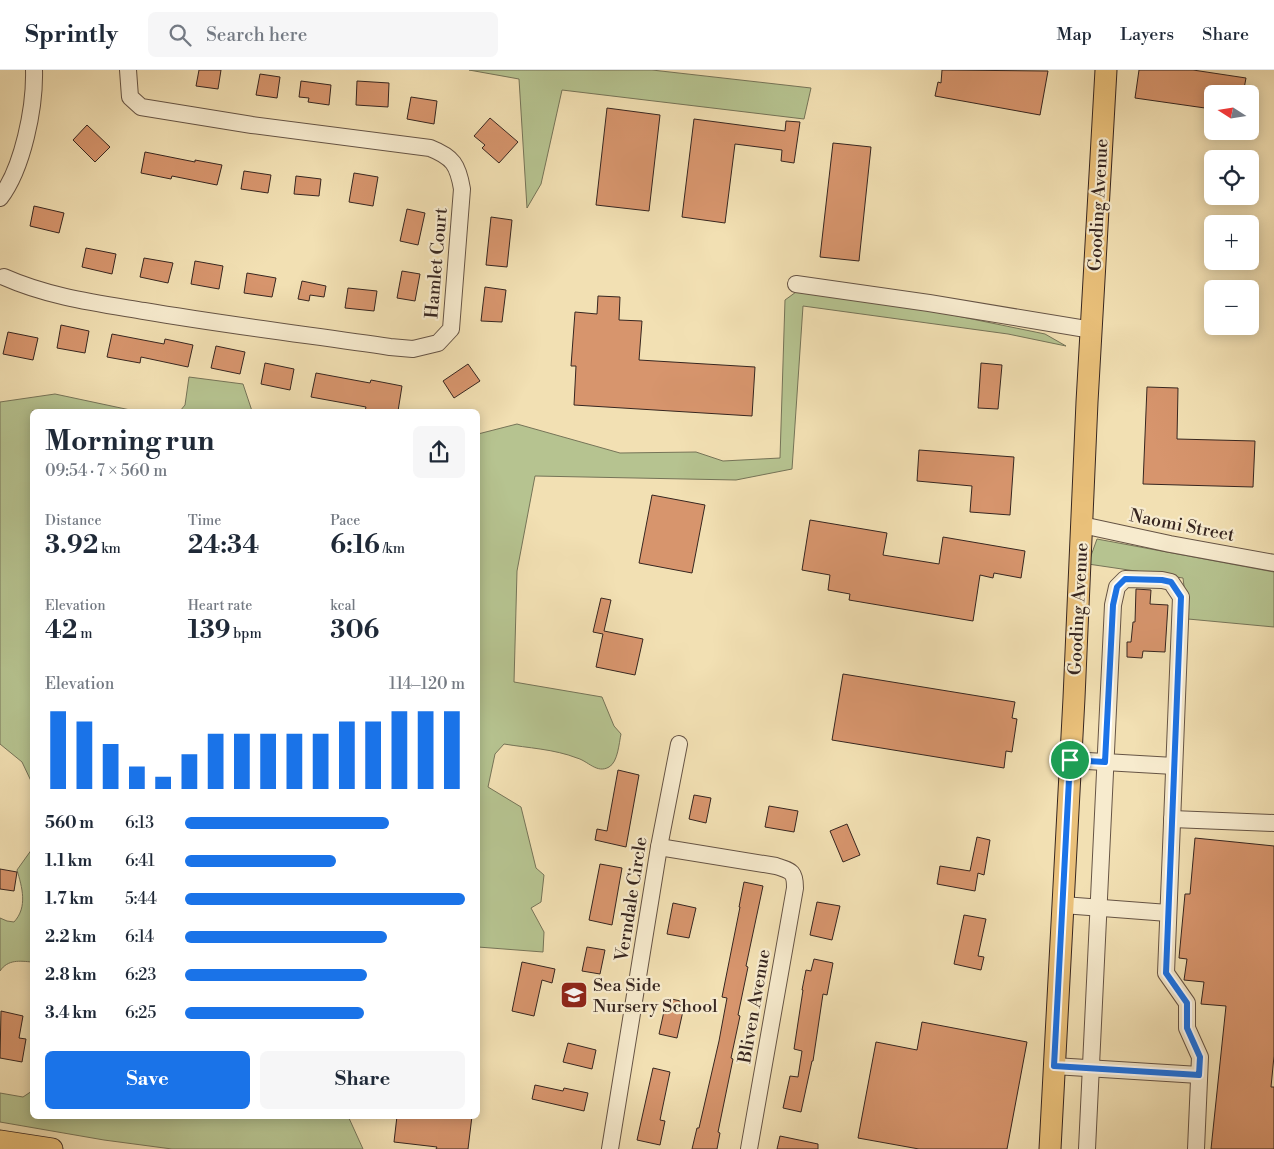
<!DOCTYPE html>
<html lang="en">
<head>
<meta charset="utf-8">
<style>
  :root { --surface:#fff; --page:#f6f6f7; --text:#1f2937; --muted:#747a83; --line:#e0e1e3; --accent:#1a73e8 }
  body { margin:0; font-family:"Libre Bodoni",serif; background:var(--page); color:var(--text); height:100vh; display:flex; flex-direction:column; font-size:19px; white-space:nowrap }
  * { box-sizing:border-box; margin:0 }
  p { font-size:16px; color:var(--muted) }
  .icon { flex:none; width:28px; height:28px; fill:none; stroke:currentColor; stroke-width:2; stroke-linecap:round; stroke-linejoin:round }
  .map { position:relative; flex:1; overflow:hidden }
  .drawer { position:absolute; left:30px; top:339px; width:450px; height:710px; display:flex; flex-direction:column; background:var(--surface); border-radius:8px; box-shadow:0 2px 12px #0003 }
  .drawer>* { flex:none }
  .needle { width:32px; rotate:282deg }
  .buttons { position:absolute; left:1204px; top:15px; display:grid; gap:10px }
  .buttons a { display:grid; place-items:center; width:55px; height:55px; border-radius:8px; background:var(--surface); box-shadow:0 2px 12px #0003; font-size:25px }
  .pin { position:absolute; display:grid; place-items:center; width:42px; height:42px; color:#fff; margin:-21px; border:2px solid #fff; border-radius:50%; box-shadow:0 1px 5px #0007 }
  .round { display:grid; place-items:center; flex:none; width:52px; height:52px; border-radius:8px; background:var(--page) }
  .head { display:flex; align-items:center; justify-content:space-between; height:85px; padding:0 15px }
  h1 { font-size:28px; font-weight:700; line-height:38px }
  .figures { display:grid; grid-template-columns:repeat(3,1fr); gap:8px; height:85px; padding:5px 15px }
  .figures div { display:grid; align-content:center }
  .figures b { font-size:25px; font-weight:700 }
  .figures small { font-size:14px; font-weight:400 }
  .figures p { font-size:14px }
  .chart { height:140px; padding:10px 15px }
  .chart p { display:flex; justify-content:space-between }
  .chart svg { width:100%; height:90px; margin-top:5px; stroke:var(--accent); stroke-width:6 }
  .action { display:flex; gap:10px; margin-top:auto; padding:10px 15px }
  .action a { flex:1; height:58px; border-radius:8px; background:var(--accent); color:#fff; font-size:20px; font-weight:700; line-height:58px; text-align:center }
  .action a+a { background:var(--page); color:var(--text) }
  ul { padding:0 15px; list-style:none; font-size:16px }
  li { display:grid; grid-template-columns:80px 60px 1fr; align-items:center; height:38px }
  li i { height:12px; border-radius:6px; background:var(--accent) }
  header { display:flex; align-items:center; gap:30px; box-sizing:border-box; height:70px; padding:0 25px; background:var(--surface); border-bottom:1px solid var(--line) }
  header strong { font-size:24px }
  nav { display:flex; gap:28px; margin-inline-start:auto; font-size:18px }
  .search { width:350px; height:45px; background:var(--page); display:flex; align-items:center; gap:12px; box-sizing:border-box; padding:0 18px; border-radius:8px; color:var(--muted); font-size:19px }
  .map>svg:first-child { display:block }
</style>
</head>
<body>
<header>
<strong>Sprintly</strong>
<div class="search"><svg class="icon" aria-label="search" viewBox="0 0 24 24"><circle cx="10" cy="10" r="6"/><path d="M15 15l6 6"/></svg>Search here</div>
<nav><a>Map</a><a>Layers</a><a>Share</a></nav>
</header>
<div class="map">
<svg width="1274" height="1079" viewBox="0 0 1274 1079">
  <rect width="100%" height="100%" fill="#f2e0b3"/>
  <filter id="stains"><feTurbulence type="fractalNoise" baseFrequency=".004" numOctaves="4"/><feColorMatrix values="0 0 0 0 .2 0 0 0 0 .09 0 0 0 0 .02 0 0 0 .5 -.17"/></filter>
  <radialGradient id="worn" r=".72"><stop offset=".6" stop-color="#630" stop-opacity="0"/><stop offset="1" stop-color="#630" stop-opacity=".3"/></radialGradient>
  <g fill="#b6c390" stroke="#767458">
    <polygon points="469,0 652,0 811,18 804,49 562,20 541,114 527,138 519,9"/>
    <path d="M796 222 933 241 1045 264 1066 276 1008 264 803 236 792 399 736 410 535 406 517 501 514 612 602 627 614 656 621 664C619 673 618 692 609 697 597 704 588 691 577 688 554 679 528 678 504 674L495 684 488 717 521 737 536 798 544 805 541 832 531 838 544 862 543 882 478 877V364L517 354 620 383 696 382 723 391 780 388 785 230Z"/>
    <polygon points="189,307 243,314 252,341 180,341 185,335"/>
    <polygon points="55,324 135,341 32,341 32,713 22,692 0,674 0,332"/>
    <polygon points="1097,469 1274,502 1274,557 1188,549 1183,508 1088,494"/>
    <path d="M32 779V892C20 891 8 889 0 901V848L7 851 14 852C28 837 22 817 17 800Z"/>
    <polygon points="32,1021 32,1046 348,1046 363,1079 172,1079 104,1070 0,1052 0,1023 23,1027"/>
  </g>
  <g fill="#d7956d" stroke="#372620">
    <polygon points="199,0 221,0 218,19 196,16"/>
    <polygon points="942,0 1048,1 1040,45 935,26 938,12 941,13"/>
    <polygon points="1139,0 1193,0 1246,8 1243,24 1212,24 1212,39 1135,28"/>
    <polygon points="260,4 280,7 277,28 256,25"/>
    <polygon points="301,11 331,15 329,35 308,32 309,28 299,27"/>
    <polygon points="357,11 389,13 388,37 356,35"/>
    <polygon points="411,27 437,31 434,54 407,49"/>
    <polygon points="607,38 660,45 649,141 596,135"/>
    <polygon points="490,48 518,72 499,93 482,78 485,75 474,66"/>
    <polygon points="694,49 785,61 786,51 800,52 794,93 781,91 782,80 735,74 725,153 682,147"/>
    <polygon points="87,55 110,77 95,92 73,70"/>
    <polygon points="833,73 871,77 859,191 820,187"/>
    <polygon points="145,82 195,92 195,90 222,95 217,115 172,106 171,109 141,103"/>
    <polygon points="244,101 271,105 268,123 241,119"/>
    <polygon points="354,103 378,107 373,136 349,132"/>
    <polygon points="296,106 321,109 319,126 294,124"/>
    <polygon points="34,136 64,143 59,163 30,156"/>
    <polygon points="407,139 425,143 418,175 400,171"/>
    <polygon points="491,147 512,150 507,197 486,195"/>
    <polygon points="86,178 116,184 112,204 82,197"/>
    <polygon points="144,188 173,193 168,213 140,207"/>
    <polygon points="195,191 223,196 219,219 191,214"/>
    <polygon points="402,201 420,204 415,231 397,228"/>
    <polygon points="247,203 276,208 272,227 244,223"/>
    <polygon points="302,211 326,216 324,227 310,225 309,231 298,229"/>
    <polygon points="485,217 506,220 502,252 481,251"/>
    <polygon points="348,218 377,221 374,241 345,238"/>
    <polygon points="598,226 620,227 619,250 642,251 639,290 755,297 752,346 574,335 576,296 571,296 575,242 597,244"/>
    <polygon points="61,255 89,261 85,283 57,278"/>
    <polygon points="8,262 38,268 33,290 3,284"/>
    <polygon points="112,264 164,274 165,269 193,275 188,297 141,287 140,293 107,287"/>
    <polygon points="216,276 245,282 240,304 211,298"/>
    <polygon points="265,293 294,299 290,320 261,314"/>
    <polygon points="981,293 1002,295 998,339 978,338"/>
    <polygon points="468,294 480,311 454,328 443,311"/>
    <polygon points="316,303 370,313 371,310 402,316 398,341 365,341 366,337 311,327"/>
    <polygon points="1147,317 1178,318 1177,369 1255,371 1253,417 1143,414"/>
    <polygon points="919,380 1014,387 1010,445 970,442 972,416 917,411"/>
    <polygon points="652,425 705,435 692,503 639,493"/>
    <polygon points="810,450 887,463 883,485 939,494 943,467 1025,481 1021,508 994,503 993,508 980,505 973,551 849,530 850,524 828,520 830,505 802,500"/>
    <polygon points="1136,519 1151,520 1150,534 1168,535 1165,582 1143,581 1142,588 1127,587 1127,572 1131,572 1133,552 1135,552"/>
    <polygon points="601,528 611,530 604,561 643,569 635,605 596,597 603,564 593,562"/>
    <polygon points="843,604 1015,632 1012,648 1017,649 1012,682 1006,681 1004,698 832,670"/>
    <polygon points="618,700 639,705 626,777 595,770 597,759 607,761"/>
    <polygon points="694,725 711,728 706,753 689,749"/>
    <polygon points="769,736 798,741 794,762 765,757"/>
    <polygon points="847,754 860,785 843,792 830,761"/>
    <polygon points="977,767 990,770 984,805 978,803 975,821 937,814 940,796 970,801"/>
    <polygon points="1195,768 1274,776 1274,986 1271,1017 1274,1017 1274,1079 1211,1079 1226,936 1201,934 1204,912 1184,910 1187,889 1179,888 1185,824 1190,824"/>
    <polygon points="600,794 622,798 612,855 589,850"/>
    <polygon points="0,799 17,802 14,821 0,819"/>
    <polygon points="744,812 763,816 746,896 748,897 738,945 740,946 731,988 733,989 718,1062 720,1063 717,1079 692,1079 697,1058 699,1058 719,971 727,928 722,927 740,837 739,837"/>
    <polygon points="817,832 840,836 832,870 810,865"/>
    <polygon points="673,833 696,838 689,868 667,864"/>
    <polygon points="964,845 986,849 978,886 984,887 981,900 954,894"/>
    <polygon points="587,877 605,880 600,904 582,901"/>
    <polygon points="814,889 833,893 827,925 823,924 813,991 812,991 801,1042 783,1038 790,1006 798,1007 802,981 794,979 803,920 802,920 806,900 811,901"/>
    <polygon points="522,892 555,899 552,913 542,910 534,946 512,941"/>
    <polygon points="667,928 685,932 677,968 659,964"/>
    <polygon points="1,941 23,946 19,968 26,969 22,992 0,988"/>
    <polygon points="922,952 1027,972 1007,1079 919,1079 858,1068 876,972 917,980"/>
    <polygon points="568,973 596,980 592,999 563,992"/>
    <polygon points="653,998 670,1002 660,1050 665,1051 660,1075 637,1070"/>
    <polygon points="535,1015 563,1021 564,1018 588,1023 584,1041 532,1029"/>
    <polygon points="397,1046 472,1046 468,1079 436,1079 437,1077 394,1072"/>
    <polygon points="780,1066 818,1074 818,1079 777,1079"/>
  </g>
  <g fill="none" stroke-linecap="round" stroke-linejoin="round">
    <g stroke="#665445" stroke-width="18">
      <g id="minor">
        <path d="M0 128C23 98 35 37 34 0"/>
        <path d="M4 207C49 227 96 233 144 241 226 255 308 265 390 277L413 279 438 273 451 259 462 119C458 95 453 87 430 78L252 55 141 37 130 27 128 0"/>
        <polyline points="796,214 929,233 1092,260"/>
        <polyline points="1082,455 1170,474 1274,493"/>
        <polyline points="1070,690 1174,696"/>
        <polyline points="1172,749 1274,753"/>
        <path d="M659 777 776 796C791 801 795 801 795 818L749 1079"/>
        <polyline points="1063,835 1168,843"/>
        <polyline points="1054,996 1199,1005"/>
        <polyline points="610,1079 659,777 679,674"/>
        <polyline points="1087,1079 1113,535 1117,517 1125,509 1162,510 1171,512 1181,527 1166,903 1187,933 1187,958 1200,987 1196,1079"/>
      </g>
    </g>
    <g stroke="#372620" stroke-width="23">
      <g id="major">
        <polyline points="0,1071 52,1079"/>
        <polyline points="1050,1079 1074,628 1087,332 1106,0"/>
      </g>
    </g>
    <use href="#minor" stroke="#f7ebce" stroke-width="16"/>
    <use href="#major" stroke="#e9c07a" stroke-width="21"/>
  </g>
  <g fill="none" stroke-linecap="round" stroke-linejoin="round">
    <g stroke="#fff" stroke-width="10">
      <polygon id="route" points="1125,509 1162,510 1171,512 1181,527 1166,903 1187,933 1187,958 1200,987 1199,1005 1054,996 1070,690 1105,692 1113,535 1117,517"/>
    </g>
    <use href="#route" stroke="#1a73e8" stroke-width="6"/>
  </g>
  <defs>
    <g id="school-square" transform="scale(1.4375)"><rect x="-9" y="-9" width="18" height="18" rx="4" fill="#8f2418" stroke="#f7ebce"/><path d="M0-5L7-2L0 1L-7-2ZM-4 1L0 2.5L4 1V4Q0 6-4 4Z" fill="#fff"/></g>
  </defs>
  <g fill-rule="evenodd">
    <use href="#school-square" x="574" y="925"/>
  </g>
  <g text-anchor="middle" stroke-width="4.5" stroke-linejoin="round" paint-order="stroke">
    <g font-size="18" fill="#372620" stroke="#f7ebce">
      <text transform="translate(1098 135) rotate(-87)" y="6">Gooding Avenue</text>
      <text transform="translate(436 193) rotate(-85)" y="6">Hamlet Court</text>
      <text transform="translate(1182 455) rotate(11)" y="6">Naomi Street</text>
      <text transform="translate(1078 539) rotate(-87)" y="6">Gooding Avenue</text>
      <text transform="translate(631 829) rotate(-81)" y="6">Verndale Circle</text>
      <text transform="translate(754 936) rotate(-80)" y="6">Bliven Avenue</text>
    </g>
    <g font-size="18" fill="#372620" stroke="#f7ebce" text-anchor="start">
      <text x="593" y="921">Sea Side<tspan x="593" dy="21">Nursery School</tspan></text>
    </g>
  </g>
  <rect width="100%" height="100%" filter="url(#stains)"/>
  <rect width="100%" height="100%" fill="url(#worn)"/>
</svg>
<div class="buttons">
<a><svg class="needle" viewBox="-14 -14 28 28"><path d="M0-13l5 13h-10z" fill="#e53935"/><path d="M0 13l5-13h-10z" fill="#747a83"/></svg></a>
<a><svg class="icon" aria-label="locate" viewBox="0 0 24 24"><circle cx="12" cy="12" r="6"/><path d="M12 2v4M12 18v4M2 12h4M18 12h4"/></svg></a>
<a>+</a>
<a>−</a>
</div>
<div class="pin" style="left:1070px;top:690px;background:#1e9e55"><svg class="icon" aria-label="arrive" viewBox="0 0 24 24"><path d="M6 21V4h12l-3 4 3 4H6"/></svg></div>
<section class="drawer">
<div class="head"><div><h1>Morning run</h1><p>09:54 · 7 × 560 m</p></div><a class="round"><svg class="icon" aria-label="share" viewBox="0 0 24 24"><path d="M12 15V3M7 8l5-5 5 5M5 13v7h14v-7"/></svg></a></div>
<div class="figures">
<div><p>Distance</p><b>3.92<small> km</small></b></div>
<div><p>Time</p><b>24:34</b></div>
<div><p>Pace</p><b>6:16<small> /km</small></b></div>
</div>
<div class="figures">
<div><p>Elevation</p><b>42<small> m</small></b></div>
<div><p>Heart rate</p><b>139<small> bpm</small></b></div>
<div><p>kcal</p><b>306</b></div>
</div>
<div class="chart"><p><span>Elevation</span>114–120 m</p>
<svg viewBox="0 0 160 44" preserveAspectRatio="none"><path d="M5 44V6M15 44V11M25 44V22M35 44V33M45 44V38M55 44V27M65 44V17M75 44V17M85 44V17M95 44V17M105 44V17M115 44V11M125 44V11M135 44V6M145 44V6M155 44V6"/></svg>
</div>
<ul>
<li><b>560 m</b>6:13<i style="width:73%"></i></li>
<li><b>1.1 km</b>6:41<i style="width:54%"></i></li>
<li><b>1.7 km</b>5:44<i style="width:100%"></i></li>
<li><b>2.2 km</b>6:14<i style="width:72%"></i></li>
<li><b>2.8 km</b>6:23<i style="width:65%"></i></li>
<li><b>3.4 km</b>6:25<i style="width:64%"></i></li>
</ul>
<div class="action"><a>Save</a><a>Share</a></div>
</section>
</div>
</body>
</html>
